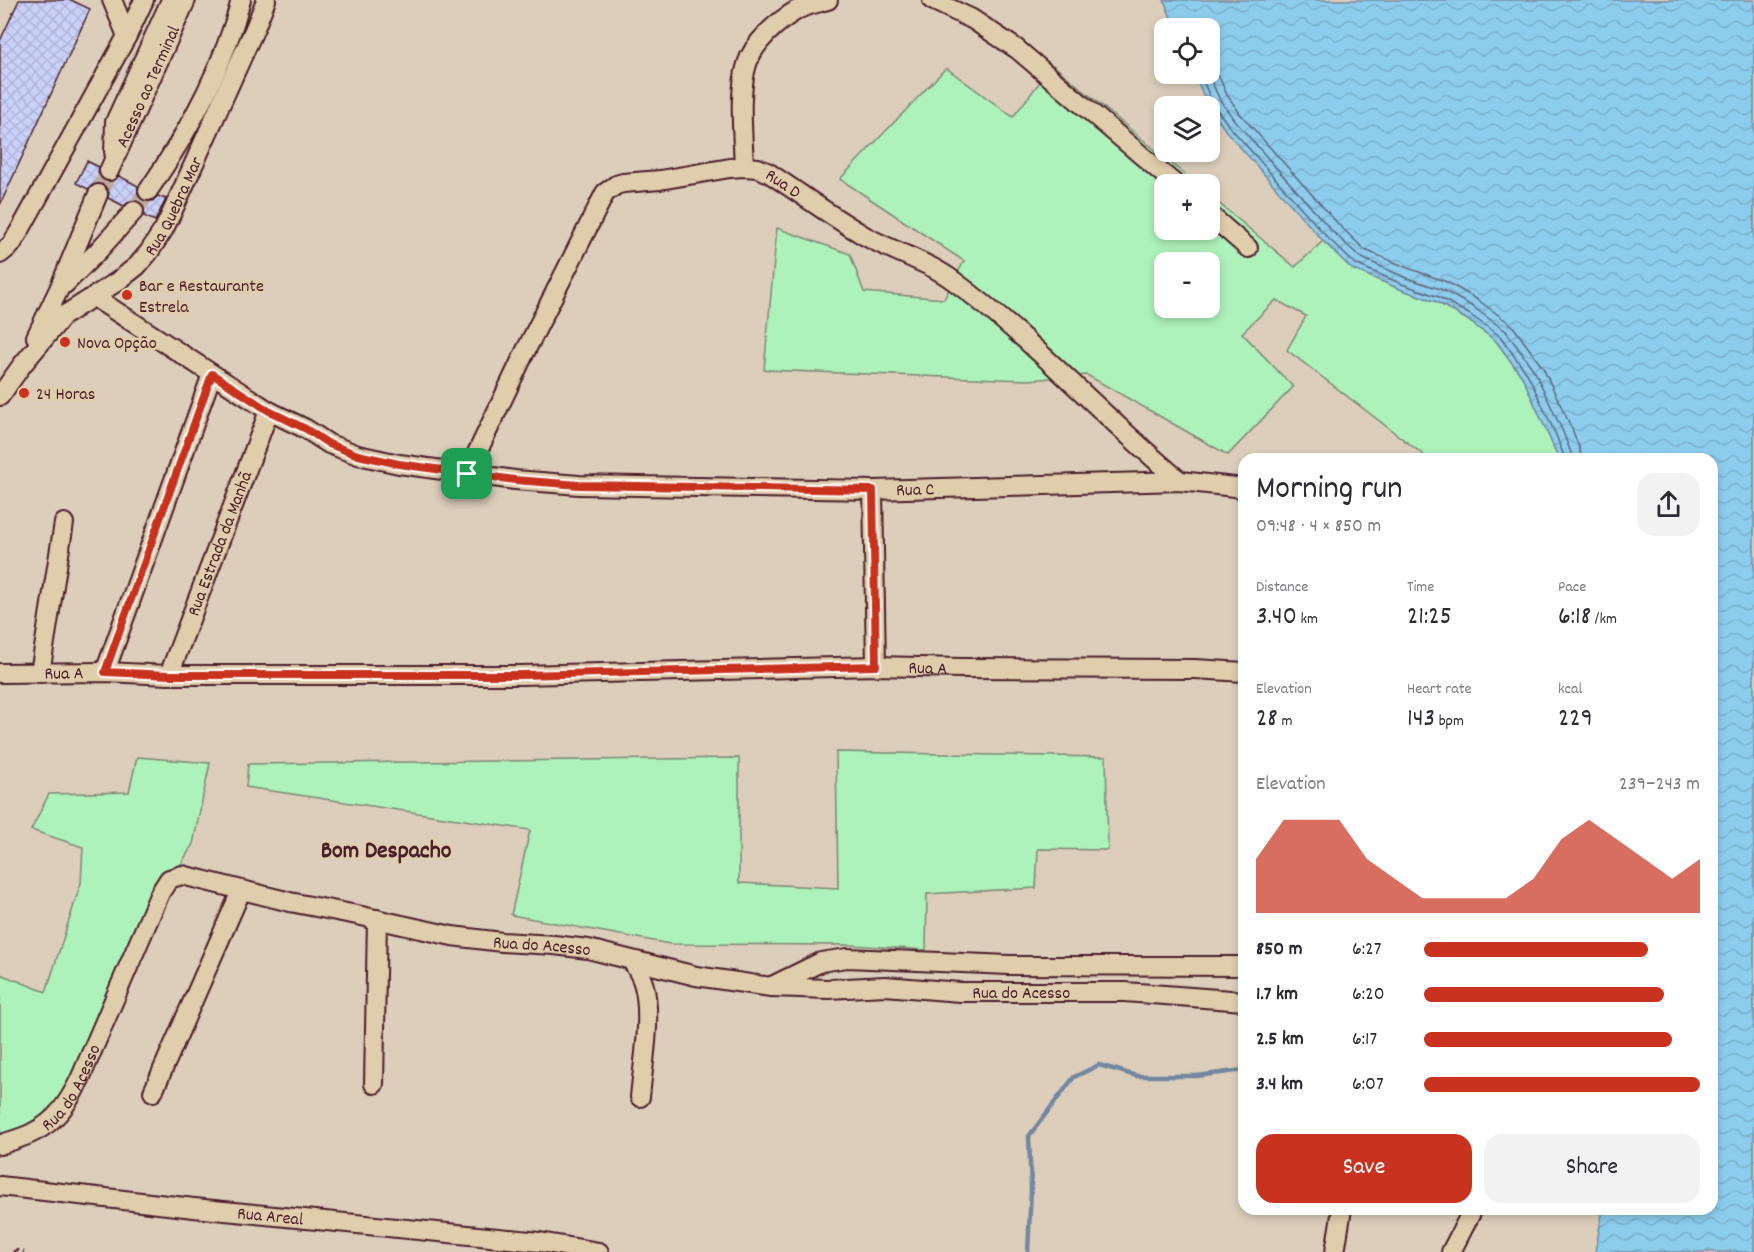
<!DOCTYPE html>
<html lang="en">
<head>
<meta charset="utf-8">
<style>
  :root { --surface:#fff; --page:#f2f2f3; --text:#2b2b33; --muted:#7c7c81; --accent:#c8321e }
  body { margin:0; font-family:Dekko,sans-serif; background:var(--page); color:var(--text); height:100vh; display:flex; flex-direction:column; font-size:22px; white-space:nowrap }
  * { box-sizing:border-box; margin:0 }
  p { font-size:20px; color:var(--muted) }
  .icon { flex:none; width:33px; height:33px; fill:none; stroke:currentColor; stroke-width:2; stroke-linecap:round; stroke-linejoin:round }
  .map { position:relative; flex:1; overflow:hidden }
  .panel { position:absolute; left:1238px; top:453px; width:480px; height:762px; display:flex; flex-direction:column; background:var(--surface); border-radius:18px; box-shadow:0 3px 9px #0003 }
  .panel>* { flex:none }
  .buttons { position:absolute; left:1154px; top:18px; display:grid; gap:12px }
  .buttons a { display:grid; place-items:center; width:66px; height:66px; border-radius:12px; background:var(--surface); box-shadow:0 3px 9px #0003; font-size:30px }
  .pin { position:absolute; display:grid; place-items:center; width:51px; height:51px; color:#fff; margin:-26px; border-radius:12px; box-shadow:0 3px 9px #0006 }
  .round { display:grid; place-items:center; flex:none; width:63px; height:63px; border-radius:18px; background:var(--page) }
  .summary { display:flex; align-items:center; justify-content:space-between; height:102px; padding:0 18px }
  h1 { font-size:33px; font-weight:600; line-height:45px }
  .metrics { display:grid; grid-template-columns:repeat(3,1fr); gap:9px; height:102px; padding:6px 18px }
  .metrics div { display:grid; align-content:center }
  .metrics b { font-size:26px; font-weight:600 }
  .metrics small { font-size:16px; font-weight:400 }
  .metrics p { font-size:16px }
  .chart { height:168px; padding:12px 18px }
  .chart p { display:flex; justify-content:space-between }
  .chart svg { width:100%; height:108px; margin-top:6px; fill:var(--accent); opacity:.7 }
  .button { display:flex; gap:12px; margin-top:auto; padding:12px 18px }
  .button a { flex:1; height:69px; border-radius:18px; background:var(--accent); color:#fff; font-size:24px; font-weight:600; line-height:69px; text-align:center }
  .button a+a { background:var(--page); color:var(--text) }
  ul { padding:0 18px; list-style:none; font-size:20px }
  li { display:grid; grid-template-columns:96px 72px 1fr; align-items:center; height:45px }
  li i { height:15px; border-radius:8px; background:var(--accent) }
  .map>svg:first-child { display:block }
</style>
</head>
<body>
<div class="map">
<svg width="1754" height="1252" viewBox="0 0 1754 1252">
  <defs>
    <pattern id="water-waves" width="16" height="10" patternUnits="userSpaceOnUse" patternTransform="scale(1.5)"><rect width="16" height="10" fill="#8ccded"/><path d="M0 5q4-4 8 0t8 0" fill="none" stroke="#7ab0cb"/></pattern>
    <pattern id="building-cross-hatch" width="8" height="8" patternUnits="userSpaceOnUse" patternTransform="scale(1.5)"><rect width="8" height="8" fill="#cad1f9"/><path d="M0 0l8 8M0 8l8-8" fill="none" stroke="#afb3d6"/></pattern>
  </defs>
  <rect width="100%" height="100%" fill="#dccebb"/>
  <filter id="ink" filterUnits="userSpaceOnUse"><feTurbulence type="fractalNoise" baseFrequency=".0167" numOctaves="2"/><feDisplacementMap in="SourceGraphic" scale="12" xChannelSelector="R" yChannelSelector="G"/><feConvolveMatrix kernelMatrix="1 2 1 2 8 2 1 2 1" color-interpolation-filters="sRGB"/></filter>
  <g filter="url(#ink)">
    <g fill="#adf1bb" stroke="#7c8873" stroke-width="1.5" fill-rule="evenodd">
      <path d="M1053 65 1196 184H1164V230H1209V195L1295 267 1323 241 1353 269 1400 289 1437 302 1466 319 1496 341 1523 378 1559 459H1429L1287 350 1306 316 1276 300 1242 333 1293 387 1228 455 1087 375 1028 380 764 370 777 228 850 254 864 292 944 299 964 261 840 179 946 68 1013 117ZM1164 262H1209V308H1164Z"/>
      <polygon points="836,752 1106,757 1108,850 1038,849 1036,888 927,894 926,950 852,945 670,944 511,915 530,830 246,787 248,764 739,758 739,883 838,888"/>
      <polygon points="137,757 210,763 193,844 178,869 65,1115 0,1146 0,974 46,992 81,883 83,847 31,830 49,794 129,792"/>
    </g>
    <polygon fill="url(#water-waves)" stroke="#72879f" stroke-width="1.5" points="1164,0 1754,0 1754,1252 1595,1252 1603,1209 1712,1209 1712,459 1559,459 1523,378 1496,341 1466,319 1437,302 1400,289 1352,269 1323,241 1225,130 1207,103 1194,74 1209,74 1209,28 1175,28"/>
    <g fill="none" stroke-linecap="round" stroke-linejoin="round">
      <g stroke="#646579" stroke-width="1.5">
        <polyline points="1209,57 1214,65 1227,95 1242,116 1339,225 1365,250 1408,268 1447,282 1478,300 1512,325 1543,368 1572,429 1580,450 1581,459"/>
        <polyline points="1200,74 1213,104 1229,126 1327,237 1355,264 1402,284 1439,297 1469,314 1500,336 1528,375 1556,435 1565,459"/>
        <polyline points="1208,74 1220,100 1235,121 1332,231 1360,257 1404,277 1443,290 1473,307 1506,331 1535,372 1563,432 1571,453 1572,459"/>
      </g>
      <polyline stroke="#72879f" stroke-width="4.5" points="1028,1252 1031,1189 1029,1136 1074,1077 1099,1065 1137,1076 1197,1076 1244,1070"/>
    </g>
    <g fill="url(#building-cross-hatch)" stroke="#4a1f2b" stroke-width="1.5">
      <polygon points="19,0 71,0 90,9 0,205 0,41"/>
      <polygon points="87,161 99,167 98,173 104,181 111,182 119,176 138,186 138,195 142,201 152,201 158,196 166,199 155,221 144,216 144,207 137,200 130,201 124,206 108,198 109,192 103,184 96,183 88,189 76,183"/>
    </g>
    <g fill="none" stroke-linecap="round" stroke-linejoin="round">
      <g stroke="#bfab9e" stroke-width="18" stroke-dasharray="18 9" stroke-linecap="butt">
        <polyline points="98,194 109,171"/>
        <polyline points="134,211 148,191"/>
      </g>
      <g stroke="#4a1f2b" stroke-width="22">
        <g id="minor">
          <polyline points="112,0 127,36"/>
          <polyline points="932,0 972,19 1017,49 1175,184"/>
          <polyline points="114,152 115,122 171,0"/>
          <path d="M744 167C743 136 738 93 747 64 754 42 777 22 797 10 806 5 818 3 828 0"/>
          <path id="s1" d="M109 171 186 0"/>
          <path d="M148 191C188 133 223 69 241 0"/>
          <polyline points="1209,214 1248,248"/>
          <polyline points="0,254 11,245 19,232 127,36 144,0"/>
          <polyline points="65,284 98,251 134,211"/>
          <path id="s2" d="M94 297 269 411 306 429 329 444 358 455 399 464 515 480 579 485 873 490 1180 481 1244 488"/>
          <polyline points="36,337 59,289 98,194"/>
          <path id="s3" d="M0 396 22 365 63 316 118 281 137 266 149 252 164 229 174 208 255 28 266 0"/>
          <path id="s4" d="M467 474 525 352 605 193 616 185 623 183 660 180 730 168 744 167 758 168 769 173C801 194 832 217 865 236 894 252 927 261 954 281 1035 341 1103 417 1180 481"/>
          <polyline points="873,490 876,666"/>
          <polyline points="105,672 212,374"/>
          <path id="s5" d="M0 673 105 672 169 675H521L876 666 961 668 1195 669 1244 672"/>
          <polyline points="40,673 64,523"/>
          <path id="s6" d="M169 675 269 411"/>
          <path d="M632 961C637 969 642 977 644 986 652 1017 643 1064 640 1097"/>
          <polyline points="772,986 821,962 847,958 1009,965 1244,966"/>
          <polyline points="374,1084 377,919"/>
          <polyline points="153,1092 241,891"/>
          <path id="s7" d="M0 1145C10 1141 22 1138 32 1133 56 1122 69 1102 80 1079L160 893 169 879 182 875 290 902 357 915 452 936 502 942 554 945 588 949 696 976 771 987 828 989 885 986 960 992H1125L1244 1001"/>
          <path id="s8" d="M0 1186 194 1208 540 1242 599 1252"/>
          <polyline points="1335,1252 1342,1209"/>
          <polyline points="1451,1252 1473,1209"/>
        </g>
      </g>
      <polyline stroke="#4a1f2b" stroke-width="3" stroke-dasharray="6 4.5" stroke-linecap="butt" points="13,1252 19,1250 24,1252"/>
      <use href="#minor" stroke="#e0cdab" stroke-width="18"/>
    </g>
  </g>
  <g fill="none" stroke-linecap="round" stroke-linejoin="round" filter="url(#ink)">
    <g stroke="#fff" stroke-width="12">
      <polygon id="route" points="212,374 269,411 306,429 329,444 358,455 399,464 515,480 579,485 873,490 876,666 521,675 169,675 105,672"/>
    </g>
    <use href="#route" stroke="#c8321e" stroke-width="8"/>
  </g>
  <g fill="#c8321e" stroke="#e0cdab" stroke-width="2">
    <circle cx="127" cy="295" r="6"/>
    <circle cx="65" cy="342" r="6"/>
    <circle cx="24" cy="393" r="6"/>
  </g>
  <g text-anchor="middle" stroke-width="5" stroke-linejoin="round" paint-order="stroke">
    <g font-size="18" fill="#4a1f2b" stroke="#e0cdab">
      <text dy="6" stroke="none"><textPath href="#s1" startOffset="93">Acesso ao Terminal</textPath></text>
      <text dy="6" stroke="none"><textPath href="#s4" startOffset="500">Rua D</textPath></text>
      <text dy="6" stroke="none"><textPath href="#s3" startOffset="262">Rua Quebra Mar</textPath></text>
      <text dy="6" stroke="none"><textPath href="#s2" startOffset="868">Rua C</textPath></text>
      <text dy="6" stroke="none"><textPath href="#s6" startOffset="141">Rua Estrada da Manhã</textPath></text>
      <text dy="6" stroke="none"><textPath href="#s5" startOffset="928">Rua A</textPath></text>
      <text dy="6" stroke="none"><textPath href="#s5" startOffset="64">Rua A</textPath></text>
      <text dy="6" stroke="none"><textPath href="#s7" startOffset="708">Rua do Acesso</textPath></text>
      <text dy="6" stroke="none"><textPath href="#s7" startOffset="1192">Rua do Acesso</textPath></text>
      <text dy="6" stroke="none"><textPath href="#s7" startOffset="96">Rua do Acesso</textPath></text>
      <text dy="6" stroke="none"><textPath href="#s8" startOffset="272">Rua Areal</textPath></text>
    </g>
    <g font-size="18" fill="#4a1f2b" stroke="#e0cdab" text-anchor="start">
      <text x="139" y="291">Bar e Restaurante<tspan x="139" dy="21">Estrela</tspan></text>
      <text x="77" y="348">Nova Opção</text>
      <text x="36" y="399">24 Horas</text>
    </g>
    <g font-size="24" font-weight="bold" fill="#4a1f2b" stroke="#e0cdab">
      <text x="386" y="857">Bom Despacho</text>
    </g>
  </g>
</svg>
<div class="buttons">
<a><svg class="icon" aria-label="locate" viewBox="0 0 24 24"><circle cx="12" cy="12" r="6"/><path d="M12 2v4M12 18v4M2 12h4M18 12h4"/></svg></a>
<a><svg class="icon" aria-label="layers" viewBox="0 0 24 24"><path d="M12 4l9 5-9 5-9-5zM3 14l9 5 9-5"/></svg></a>
<a>+</a>
<a>−</a>
</div>
<div class="pin" style="left:467px;top:474px;background:#1e9e55"><svg class="icon" aria-label="arrive" viewBox="0 0 24 24"><path d="M6 21V4h12l-3 4 3 4H6"/></svg></div>
<section class="panel">
<div class="summary"><div><h1>Morning run</h1><p>09:48 · 4 × 850 m</p></div><a class="round"><svg class="icon" aria-label="share" viewBox="0 0 24 24"><path d="M12 15V3M7 8l5-5 5 5M5 13v7h14v-7"/></svg></a></div>
<div class="metrics">
<div><p>Distance</p><b>3.40<small> km</small></b></div>
<div><p>Time</p><b>21:25</b></div>
<div><p>Pace</p><b>6:18<small> /km</small></b></div>
</div>
<div class="metrics">
<div><p>Elevation</p><b>28<small> m</small></b></div>
<div><p>Heart rate</p><b>143<small> bpm</small></b></div>
<div><p>kcal</p><b>229</b></div>
</div>
<div class="chart"><p><span>Elevation</span>239–243 m</p>
<svg viewBox="0 0 160 44" preserveAspectRatio="none"><path d="M0 44V22L10 6L20 6L30 6L40 22L50 30L60 38L70 38L80 38L90 38L100 30L110 14L120 6L130 14L140 22L150 30L160 22V44z"/></svg>
</div>
<ul>
<li><b>850 m</b>6:27<i style="width:81%"></i></li>
<li><b>1.7 km</b>6:20<i style="width:87%"></i></li>
<li><b>2.5 km</b>6:17<i style="width:90%"></i></li>
<li><b>3.4 km</b>6:07<i style="width:100%"></i></li>
</ul>
<div class="button"><a>Save</a><a>Share</a></div>
</section>
</div>
</body>
</html>
